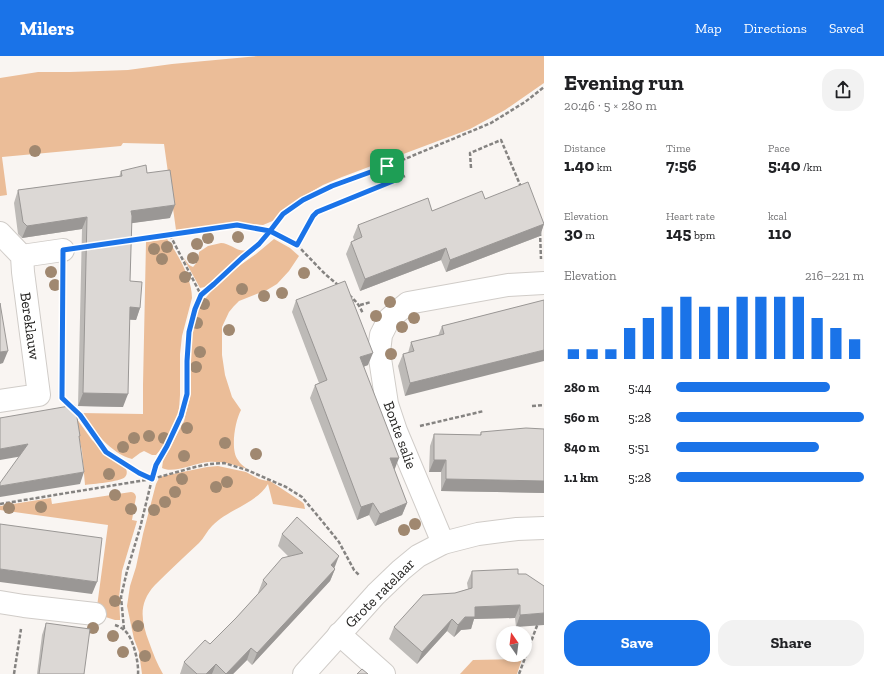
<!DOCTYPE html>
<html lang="en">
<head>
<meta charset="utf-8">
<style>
  :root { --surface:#fff; --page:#f2f2f2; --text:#202124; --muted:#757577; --accent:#1a73e8 }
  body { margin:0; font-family:"Zilla Slab",serif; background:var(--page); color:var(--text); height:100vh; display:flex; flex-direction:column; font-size:15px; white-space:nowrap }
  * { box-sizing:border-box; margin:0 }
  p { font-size:13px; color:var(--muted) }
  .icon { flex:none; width:22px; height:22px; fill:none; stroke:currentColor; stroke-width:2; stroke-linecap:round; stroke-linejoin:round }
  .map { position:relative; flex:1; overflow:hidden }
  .details { display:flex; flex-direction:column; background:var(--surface); width:340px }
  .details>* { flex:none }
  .needle { width:26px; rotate:346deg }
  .tools { position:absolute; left:496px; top:570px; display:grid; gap:8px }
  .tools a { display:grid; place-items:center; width:36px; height:36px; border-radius:50%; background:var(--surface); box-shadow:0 2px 6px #0003; font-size:20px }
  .pin { position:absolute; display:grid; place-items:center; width:34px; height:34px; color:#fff; margin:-17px; border-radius:8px; box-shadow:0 2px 6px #0006 }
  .round { display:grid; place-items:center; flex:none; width:42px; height:42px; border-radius:16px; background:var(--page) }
  .summary { display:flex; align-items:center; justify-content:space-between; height:68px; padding:0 20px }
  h1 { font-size:22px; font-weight:700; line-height:30px }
  .metrics { display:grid; grid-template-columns:repeat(3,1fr); gap:6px; height:68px; padding:4px 20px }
  .metrics div { display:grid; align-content:center }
  .metrics b { font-size:17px; font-weight:700 }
  .metrics small { font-size:11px; font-weight:400 }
  .metrics p { font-size:11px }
  .chart { height:112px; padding:8px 20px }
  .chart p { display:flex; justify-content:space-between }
  .chart svg { width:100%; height:72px; margin-top:4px; stroke:var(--accent); stroke-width:6 }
  .action { display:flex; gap:8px; margin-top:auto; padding:8px 20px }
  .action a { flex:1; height:46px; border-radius:16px; background:var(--accent); color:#fff; font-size:16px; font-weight:700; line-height:46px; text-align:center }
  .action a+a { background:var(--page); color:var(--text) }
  ul { padding:0 20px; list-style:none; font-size:13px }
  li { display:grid; grid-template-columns:64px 48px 1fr; align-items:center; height:30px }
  li i { height:10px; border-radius:5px; background:var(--accent) }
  header { display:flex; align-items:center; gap:24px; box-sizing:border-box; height:56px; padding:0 20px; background:var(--accent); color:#fff }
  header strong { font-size:19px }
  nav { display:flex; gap:22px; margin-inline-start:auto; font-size:14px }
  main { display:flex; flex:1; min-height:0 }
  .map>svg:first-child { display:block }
</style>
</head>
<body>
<header>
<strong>Milers</strong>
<nav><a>Map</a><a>Directions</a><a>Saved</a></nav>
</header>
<main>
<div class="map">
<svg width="544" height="618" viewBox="0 0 544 618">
  <rect width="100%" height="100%" fill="#f9f5f2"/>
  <g fill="#ebbd98">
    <polygon points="258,0 544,0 544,27 505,54 470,73 342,121 323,129 297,144 275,164 263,169 239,167 176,174 164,88 123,87 121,90 2,101 7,139 0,140 0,22 38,16 70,16 128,14 172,8"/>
    <path d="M167 183C178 198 192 223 192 242L182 280 180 298V339L179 354 176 366 168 384 156 399H152L144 395 140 397 132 403C111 398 93 373 80 357L143 358V329L146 186Z"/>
    <path d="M274 183 290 192 299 200 289 215 277 228 267 234 239 245 234 250 229 256 222 271V299L225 319 232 341 241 354C235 365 230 394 238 404 240 408 244 410 247 413 235 409 221 405 208 406 195 407 173 418 162 412L163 405 184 365 190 341 189 293 194 261 204 244 217 228 232 215 256 198Z"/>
    <path d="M221 187C230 187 239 197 246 194 249 193 252 190 255 189L205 231 200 232 183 201 189 209 193 211 198 205 199 196 208 190Z"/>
    <path d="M74 359 92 384 106 397 124 410C127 413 128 418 125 421 120 426 92 428 85 429L82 395Z"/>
    <path d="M218 410 246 416 259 423 267 425V423L302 446 304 448 305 453 273 448 268 428C257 447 227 454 212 470 207 475 204 482 199 487 184 501 169 515 155 529 138 547 141 565 149 586 153 597 157 608 163 618H142L139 596 134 583 127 550 130 530 136 511 143 478 156 428 159 422 163 420 207 411Z"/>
    <path d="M131 436C134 436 136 439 136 441L132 464 137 465 122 515 119 542 120 561V564H115L96 558 108 469 0 454V450L51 442 52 448Z"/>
    <polygon points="522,603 517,618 460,618 473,604"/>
  </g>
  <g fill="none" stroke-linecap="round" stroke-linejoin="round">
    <g stroke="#d0ccc8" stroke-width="24">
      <g id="minor">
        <polyline points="0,177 22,200 23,216 39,339 0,345"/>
        <polyline points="22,200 63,194"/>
        <polyline points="443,487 396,375 387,348 379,296 381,279 389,263 408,247 508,229 544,227"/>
        <polyline points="0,546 24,550 95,558"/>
        <polyline points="339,578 384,618"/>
        <polyline points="304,618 376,538 401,514 418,500 443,487 478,478 517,473 544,472"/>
      </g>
    </g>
    <g stroke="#858381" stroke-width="2.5" stroke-dasharray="4 2" stroke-linecap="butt">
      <polyline points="387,110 393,125"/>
      <polyline points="471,112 470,97 501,84 521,131"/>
      <polyline points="540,176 541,203"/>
      <polyline points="170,179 201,239"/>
      <polyline points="128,185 237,169 270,175 297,189 325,218 338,229"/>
      <polyline points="297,189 313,160 317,156 405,120"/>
      <path d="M349 239C356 245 360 250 363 258"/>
      <polyline points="360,249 371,246"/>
      <polyline points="62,319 63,218"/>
      <polyline points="532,350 544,349"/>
      <polyline points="420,370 484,355"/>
      <polyline points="152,423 195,411 210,408 224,407 247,414 286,431 302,441 322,465 339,486 354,514 360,520"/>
      <polyline points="0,448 152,423 139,417 106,396 80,359 63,343"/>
      <path d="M115 569C118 570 122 572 124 574 133 580 139 607 138 618"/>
      <polyline points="124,573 121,541 127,515 140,472 152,423 156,409 167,390 181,360 187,338 187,305 189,277 195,253 201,239 214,228 242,202 259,188 283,158 303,144 332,130 400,105 491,67 525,46 544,31"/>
      <polyline points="14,618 21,573"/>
      <polyline points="519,618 538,567"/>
    </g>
    <use href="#minor" stroke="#fff" stroke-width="22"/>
  </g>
  <g fill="#a08870">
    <circle cx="35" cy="95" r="6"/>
    <circle cx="238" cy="181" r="6"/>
    <circle cx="208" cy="182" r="6"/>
    <circle cx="197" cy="188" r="6"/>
    <circle cx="167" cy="191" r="6"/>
    <circle cx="154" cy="193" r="6"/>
    <circle cx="193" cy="202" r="6"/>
    <circle cx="162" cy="203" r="6"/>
    <circle cx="51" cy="216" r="6"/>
    <circle cx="304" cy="217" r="6"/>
    <circle cx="185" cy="221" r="6"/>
    <circle cx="55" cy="229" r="6"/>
    <circle cx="242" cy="233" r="6"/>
    <circle cx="282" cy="237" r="6"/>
    <circle cx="264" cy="240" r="6"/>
    <circle cx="390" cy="246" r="6"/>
    <circle cx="204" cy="248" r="6"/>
    <circle cx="376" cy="260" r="6"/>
    <circle cx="414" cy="262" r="6"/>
    <circle cx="197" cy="267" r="6"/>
    <circle cx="402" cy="271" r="6"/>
    <circle cx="229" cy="274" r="6"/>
    <circle cx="200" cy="296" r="6"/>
    <circle cx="391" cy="298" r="6"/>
    <circle cx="196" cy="311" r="6"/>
    <circle cx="187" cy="372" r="6"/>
    <circle cx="149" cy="380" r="6"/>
    <circle cx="134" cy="382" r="6"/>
    <circle cx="164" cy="382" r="6"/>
    <circle cx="225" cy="387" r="6"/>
    <circle cx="123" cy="391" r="6"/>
    <circle cx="256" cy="398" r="6"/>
    <circle cx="184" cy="400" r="6"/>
    <circle cx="109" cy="418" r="6"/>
    <circle cx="182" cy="423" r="6"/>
    <circle cx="227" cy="426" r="6"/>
    <circle cx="216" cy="431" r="6"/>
    <circle cx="175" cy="436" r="6"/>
    <circle cx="115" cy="439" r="6"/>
    <circle cx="165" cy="446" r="6"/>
    <circle cx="41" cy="451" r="6"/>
    <circle cx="9" cy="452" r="6"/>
    <circle cx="131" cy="453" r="6"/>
    <circle cx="154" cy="454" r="6"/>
    <circle cx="415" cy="468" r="6"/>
    <circle cx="404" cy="474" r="6"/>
    <circle cx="115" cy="545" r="6"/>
    <circle cx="138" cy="570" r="6"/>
    <circle cx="93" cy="572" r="6"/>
    <circle cx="113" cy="580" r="6"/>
    <circle cx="123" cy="596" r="6"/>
    <circle cx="145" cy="600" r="6"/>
  </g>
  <g fill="#bdbab7">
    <polygon points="121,115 147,117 170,162 131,167 130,225 140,252 136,264 129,264 123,351 78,350 82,173 22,182 18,178 14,147 18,134 119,121"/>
    <polygon points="485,143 544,167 540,180 446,216 441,204 360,235 346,198 351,186 354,184 353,181 358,169 432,155"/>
    <polygon points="296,244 368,309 363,311 394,414 407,447 402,459 375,470 369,459 357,464 310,342 315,329 319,327 292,256"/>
    <polygon points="533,247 405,340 398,310 403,298 408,297 411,286 438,280 442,270"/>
    <polygon points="544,373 544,437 441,435 441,416 429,416 430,390 434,378 480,379 481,376"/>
    <polygon points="282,478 335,513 330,525 252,609 247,604 233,618 180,618 184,606 210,588 236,562 259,537 258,537 263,524 289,501 278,490"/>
    <polygon points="472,515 518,518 544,530 516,571 515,562 474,563 471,573 461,574 454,581 447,575 417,608 389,583 394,571 455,537 468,533 467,527"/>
    <polygon points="46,567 84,618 37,618 42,579"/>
  </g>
  <g fill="#9a9795">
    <polygon points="175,149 170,162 126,168 131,155"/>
    <polygon points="87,161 82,173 22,182 27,170"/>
    <polygon points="544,168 540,180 446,216 450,204"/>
    <polygon points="446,192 441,204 360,235 365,223"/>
    <polygon points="130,251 140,252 136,264 125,263"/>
    <polygon points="544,294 544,305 405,340 410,327"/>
    <polygon points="8,295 3,307 0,308 0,296"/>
    <polygon points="373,297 368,309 355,314 360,301"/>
    <polygon points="83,337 128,338 123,351 78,350"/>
    <polygon points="28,388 23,400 0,404 0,393"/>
    <polygon points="390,402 399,402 394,415"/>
    <polygon points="434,404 446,404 441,416 429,416"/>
    <polygon points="84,416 80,428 0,441 0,430"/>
    <polygon points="446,423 544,425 544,437 441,435"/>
    <polygon points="373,447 369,459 357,464 361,451"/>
    <polygon points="407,447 402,459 375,470 380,458"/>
    <polygon points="339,500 334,513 331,509"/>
    <polygon points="0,513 97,526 92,538 0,526"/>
    <polygon points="335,513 330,525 252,609 257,597"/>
    <polygon points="520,549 515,562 474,563 471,573 461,574 454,581 458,569 475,551"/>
    <polygon points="544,557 544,569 516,571 520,559"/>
    <polygon points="452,563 447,575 417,608 422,596"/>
    <polygon points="251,592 247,604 233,618 226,618"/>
    <polygon points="216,608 212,618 206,618"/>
  </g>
  <g fill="#dcd8d5" stroke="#9a9795">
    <polygon points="146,109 147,117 170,114 175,149 131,155 132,160 130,225 142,226 140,252 130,251 128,338 83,337 87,161 27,170 23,166 18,134 122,120 121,115"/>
    <polygon points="528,126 544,168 450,204 446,192 365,223 351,186 362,181 358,169 428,142 432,155 482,135 485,143"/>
    <polygon points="345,225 373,297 360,301 399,402 390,402 407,447 380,458 373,447 361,451 315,329 327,324 296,244"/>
    <polygon points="544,244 544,294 410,327 403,298 414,295 411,286 444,278 442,270"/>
    <polygon points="0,247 8,295 0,296"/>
    <polygon points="75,349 80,380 79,380 84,416 0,430 0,427 28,388 0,393 0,362"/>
    <polygon points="526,372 544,373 544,425 446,423 446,404 434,404 434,378 481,379 481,376"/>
    <polygon points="297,461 339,500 331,509 335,513 257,597 251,592 226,618 216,608 206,618 197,618 184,606 205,584 210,588 236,562 267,528 263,524 282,502 303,497 282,478"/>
    <polygon points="0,468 102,482 97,526 0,513"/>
    <polygon points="518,513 518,518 526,518 544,530 544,557 520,559 520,549 475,551 475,561 465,561 458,569 452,563 422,596 394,571 423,539 455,537 472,532 472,515"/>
    <polygon points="46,567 90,573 84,618 39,618"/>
    <polygon points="362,613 368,618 357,618"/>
  </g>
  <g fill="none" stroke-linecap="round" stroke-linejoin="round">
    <g stroke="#fff" stroke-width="8">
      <polyline id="route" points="387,110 332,130 303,144 283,158 270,175 237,169 63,194 62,342 80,359 106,396 139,417 152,423 156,409 167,390 181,360 187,338 187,305 189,276 195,253 201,239 214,228 242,202 259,188 270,175 297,189 313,160 317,156 393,125 387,110"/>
    </g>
    <use href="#route" stroke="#1a73e8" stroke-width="5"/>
  </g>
  <g text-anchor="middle" stroke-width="4" stroke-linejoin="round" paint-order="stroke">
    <g font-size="15" fill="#252422" stroke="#fff">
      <text transform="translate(30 270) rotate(82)" y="5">Bereklauw</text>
      <text transform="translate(400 379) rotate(70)" y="5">Bonte salie</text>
      <text transform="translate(380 537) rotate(-45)" y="5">Grote ratelaar</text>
    </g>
  </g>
</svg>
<div class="tools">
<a><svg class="needle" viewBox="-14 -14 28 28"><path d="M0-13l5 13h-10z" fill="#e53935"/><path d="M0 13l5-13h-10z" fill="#757577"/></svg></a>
</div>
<div class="pin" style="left:387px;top:110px;background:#1e9e55"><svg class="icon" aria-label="arrive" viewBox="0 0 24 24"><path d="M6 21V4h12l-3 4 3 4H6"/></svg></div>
</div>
<section class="details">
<div class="summary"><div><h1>Evening run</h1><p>20:46 · 5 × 280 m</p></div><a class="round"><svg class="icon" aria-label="share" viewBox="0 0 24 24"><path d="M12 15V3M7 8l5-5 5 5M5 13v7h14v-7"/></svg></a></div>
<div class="metrics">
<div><p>Distance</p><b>1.40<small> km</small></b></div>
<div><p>Time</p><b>7:56</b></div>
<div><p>Pace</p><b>5:40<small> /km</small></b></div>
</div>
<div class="metrics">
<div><p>Elevation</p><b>30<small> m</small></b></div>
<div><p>Heart rate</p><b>145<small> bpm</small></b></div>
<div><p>kcal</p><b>110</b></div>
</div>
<div class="chart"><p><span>Elevation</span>216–221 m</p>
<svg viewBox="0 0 160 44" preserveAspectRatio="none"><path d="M5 44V38M15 44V38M25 44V38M35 44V25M45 44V19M55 44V12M65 44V6M75 44V12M85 44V12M95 44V6M105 44V6M115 44V6M125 44V6M135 44V19M145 44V25M155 44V32"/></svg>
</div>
<ul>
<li><b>280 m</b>5:44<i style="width:82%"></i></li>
<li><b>560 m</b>5:28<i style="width:100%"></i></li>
<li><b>840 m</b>5:51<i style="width:76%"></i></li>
<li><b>1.1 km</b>5:28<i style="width:100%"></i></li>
</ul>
<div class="action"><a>Save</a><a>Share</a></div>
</section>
</main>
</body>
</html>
